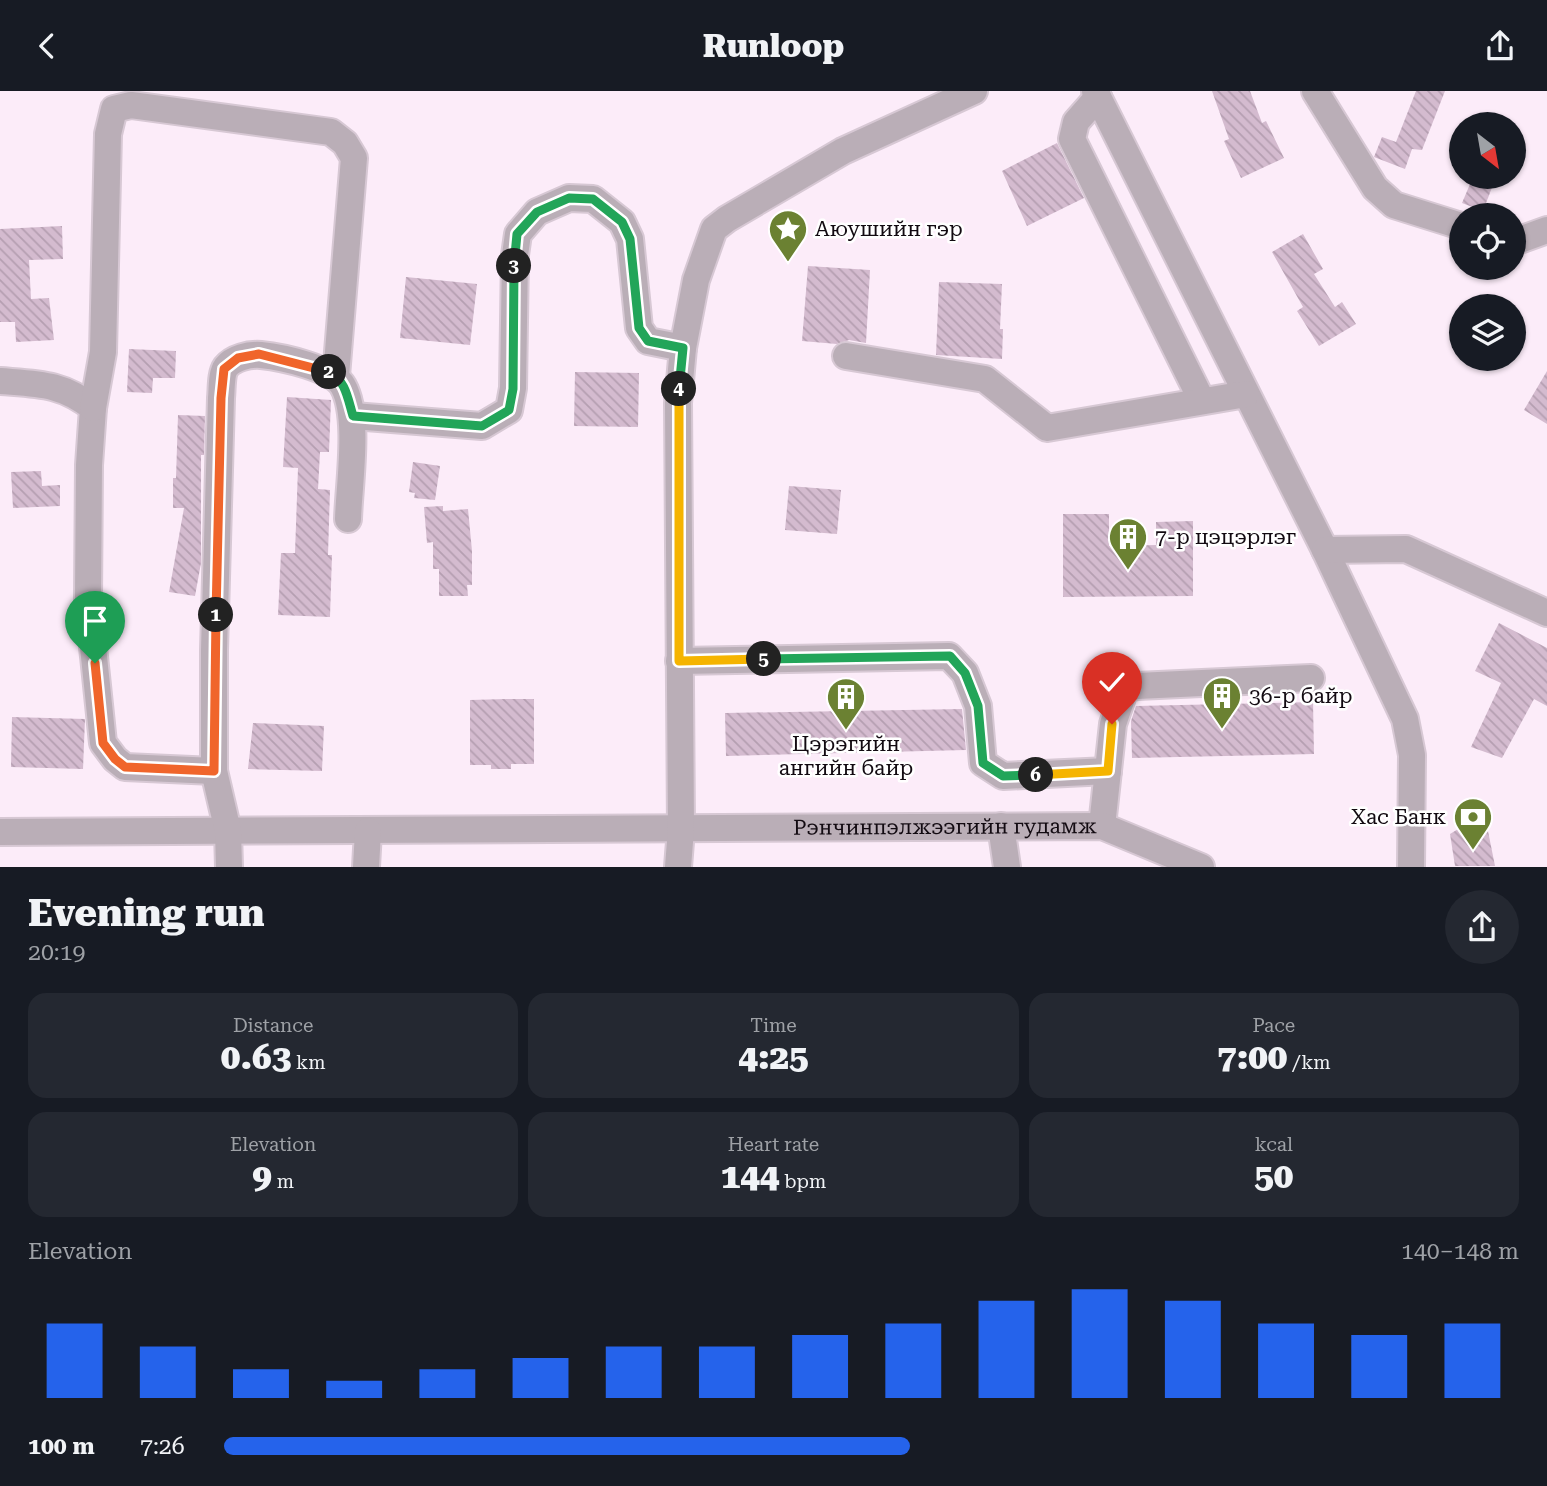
<!DOCTYPE html>
<html lang="en">
<head>
<meta charset="utf-8">
<style>
  :root { --surface:#171b24; --page:#242831; --text:#f1f3f6; --muted:#9ea1a6; --accent:#2563eb }
  body { margin:0; font-family:"Roboto Serif",serif; background:var(--page); color:var(--text); height:100vh; display:flex; flex-direction:column; font-size:26px; white-space:nowrap }
  * { box-sizing:border-box; margin:0 }
  p { font-size:23px; color:var(--muted) }
  .icon { flex:none; width:38px; height:38px; fill:none; stroke:currentColor; stroke-width:2; stroke-linecap:round; stroke-linejoin:round }
  .map { position:relative; height:776px; overflow:hidden }
  .panel { display:flex; flex-direction:column; background:var(--surface); flex:1 }
  .panel>* { flex:none }
  .needle { width:46px; rotate:149deg }
  .buttons { position:absolute; left:1449px; top:21px; display:grid; gap:14px }
  .buttons a { display:grid; place-items:center; width:77px; height:77px; border-radius:50%; background:var(--surface); box-shadow:0 2px 5px #0004; font-size:35px }
  .pin { position:absolute; display:grid; place-items:center; width:60px; height:60px; color:#fff; margin:-72px -30px; border-radius:50% 50% 50% 0; rotate:-45deg; box-shadow:0 0 7px #0007 }
  .pin .icon { rotate:45deg }
  .km { position:absolute; width:35px; height:35px; margin:-18px; border-radius:50%; background:#222; color:#fff; font-size:19px; line-height:35px; text-align:center }
  .round { display:grid; place-items:center; flex:none; width:74px; height:74px; border-radius:37px; background:var(--page) }
  .overview { display:flex; align-items:center; justify-content:space-between; height:119px; padding:0 28px }
  h1 { font-size:38px; font-weight:800; line-height:52px }
  .figures { display:grid; grid-template-columns:repeat(3,1fr); gap:10px; height:119px; padding:7px 28px }
  .figures div { display:grid; align-content:center; border-radius:18px; background:var(--page); text-align:center }
  .figures b { font-size:35px; font-weight:800 }
  .figures small { font-size:19px; font-weight:400 }
  .figures p { font-size:19px }
  .chart { height:196px; padding:14px 28px }
  .chart p { display:flex; justify-content:space-between }
  .chart svg { width:100%; height:126px; margin-top:7px; stroke:var(--accent); stroke-width:6 }
  ul { padding:0 28px; list-style:none; font-size:23px }
  li { display:grid; grid-template-columns:112px 84px 1fr; align-items:center; height:52px }
  li i { height:18px; border-radius:9px; background:var(--accent) }
  header { display:flex; justify-content:space-between; align-items:center; height:91px; padding:0 28px; background:var(--surface); font-size:32px; font-weight:800 }
  .map>svg:first-child { display:block }
</style>
</head>
<body>
<header><svg class="icon" aria-label="back" viewBox="0 0 24 24"><path d="M15 5l-7 7 7 7"/></svg>Runloop<svg class="icon" aria-label="share" viewBox="0 0 24 24"><path d="M12 15V3M7 8l5-5 5 5M5 13v7h14v-7"/></svg></header>
<div class="map">
<svg width="1547" height="776" viewBox="0 0 1547 776">
  <defs>
    <pattern id="building-back-hatch" width="6" height="6" patternUnits="userSpaceOnUse" patternTransform="scale(1.75)"><rect width="6" height="6" fill="#d4bbcf"/><path d="M-1 5l2 2M0 0l6 6M5-1l2 2" fill="none" stroke="#b59fb1"/></pattern>
  </defs>
  <rect width="100%" height="100%" fill="#fcecf9"/>
  <g fill="url(#building-back-hatch)">
    <polygon points="1212,0 1250,0 1262,32 1266,30 1284,67 1241,87 1224,50 1229,48"/>
    <polygon points="1416,0 1445,0 1422,59 1412,58 1405,78 1374,66 1382,46 1396,51"/>
    <polygon points="1057,52 1084,107 1027,135 1002,80"/>
    <polygon points="1473,86 1496,86 1483,120 1462,112"/>
    <polygon points="62,135 63,168 29,169 31,208 49,207 54,249 16,251 15,231 0,231 0,138"/>
    <polygon points="1303,143 1323,178 1314,183 1335,216 1342,211 1356,233 1319,255 1297,220 1303,216 1272,161"/>
    <polygon points="808,175 870,179 866,252 849,249 837,253 802,250"/>
    <polygon points="406,186 477,193 470,254 400,247"/>
    <polygon points="939,191 1002,193 1000,238 1003,238 1002,268 936,264"/>
    <polygon points="129,258 176,260 175,287 153,287 152,302 127,301"/>
    <polygon points="1547,280 1547,333 1524,319"/>
    <polygon points="575,281 639,282 638,336 574,335"/>
    <polygon points="287,306 331,309 329,361 320,361 318,398 330,399 328,464 332,464 330,526 278,524 281,462 295,462 298,377 283,376"/>
    <polygon points="178,324 205,325 204,364 201,364 201,472 195,505 169,501 184,417 173,417 173,387 176,387"/>
    <polygon points="413,371 440,375 435,409 414,407 415,402 409,401"/>
    <polygon points="41,380 42,395 60,394 60,415 13,417 11,381"/>
    <polygon points="789,395 841,399 837,443 785,439"/>
    <polygon points="443,415 443,420 468,418 472,460 472,494 467,494 468,505 439,505 439,478 433,478 433,451 427,452 424,416"/>
    <polygon points="1063,423 1109,423 1109,455 1156,454 1156,431 1193,430 1193,505 1063,506"/>
    <polygon points="1499,532 1547,557 1547,615 1534,608 1502,667 1471,656 1501,592 1475,580"/>
    <polygon points="506,608 534,608 534,673 511,673 511,678 491,678 491,674 470,674 470,609"/>
    <polygon points="1313,611 1314,663 1132,667 1131,630 1136,615"/>
    <polygon points="962,618 966,659 726,665 725,622"/>
    <polygon points="12,626 85,628 83,678 11,676"/>
    <polygon points="253,632 324,635 322,680 248,678"/>
    <polygon points="1463,735 1488,740 1495,775 1455,775 1450,743"/>
  </g>
  <g fill="none" stroke-linecap="round" stroke-linejoin="round">
    <g stroke="#d7c8d4" stroke-width="30">
      <g id="minor">
        <polyline points="1095,0 1325,459 1405,628 1412,664 1411,776"/>
        <polyline points="1315,0 1375,97 1394,114 1461,135"/>
        <polyline points="1098,6 1076,31 1072,48 1202,310"/>
        <polyline points="1514,151 1547,139"/>
        <polyline points="846,265 985,288 1047,337 1246,303"/>
        <path d="M0 290C38 293 62 292 93 317L89 374 88 508 103 652 115 668 125 676 214 680"/>
        <polyline points="93,317 103,261 108,43 114,18 131,14 331,41 345,52 354,67 336,285"/>
        <polyline points="353,325 482,335 509,319 513,297 515,164 518,143 537,121 569,107 593,108 622,131 630,148 639,237 648,250 683,257"/>
        <polyline points="1325,459 1406,458 1547,522"/>
        <polyline points="679,570 949,565 965,582 978,615 983,672 1003,685 1108,680"/>
        <polyline points="1001,735 1007,776"/>
        <polyline points="1102,735 1113,633 1125,598 1137,595 1311,587"/>
        <path id="s1" d="M0 741 1102 735 1201 776"/>
        <path d="M229 776 228 740 214 680V559L221 307C222 298 221 283 226 276 233 267 249 263 261 264 281 266 333 277 343 295 360 325 349 393 348 428"/>
        <polyline points="366,776 368,740"/>
        <polyline points="678,776 681,738 678,312 683,257 696,189 714,138 727,128 843,60 974,0"/>
      </g>
    </g>
    <use href="#minor" stroke="#baaeb7" stroke-width="26"/>
  </g>
  <g fill="none" stroke-linecap="round" stroke-linejoin="round">
    <g stroke="#fff" stroke-width="14">
      <polyline id="split-1" points="95,572 103,652 115,668 125,676 214,680 216,524"/>
    </g>
    <g stroke="#fff" stroke-width="14">
      <polyline id="split-2" points="216,524 221,307 224,278 238,267 259,263 329,281"/>
    </g>
    <g stroke="#fff" stroke-width="14">
      <path id="split-3" d="M329 281C346 289 348 309 353 325L482 335 509 319 513 298 514 175"/>
    </g>
    <g stroke="#fff" stroke-width="14">
      <polyline id="split-4" points="514,175 517,143 537,121 569,107 593,108 622,131 630,148 639,237 648,250 683,257 679,298"/>
    </g>
    <g stroke="#fff" stroke-width="14">
      <polyline id="split-5" points="679,298 679,570 764,568"/>
    </g>
    <g stroke="#fff" stroke-width="14">
      <polyline id="split-6" points="764,568 950,565 965,582 978,615 983,672 1003,685 1036,684"/>
    </g>
    <g stroke="#fff" stroke-width="14">
      <polyline id="split-7" points="1036,684 1108,680 1112,633"/>
    </g>
    <use href="#split-1" stroke="#f0652b" stroke-width="9"/>
    <use href="#split-2" stroke="#f0652b" stroke-width="9"/>
    <use href="#split-3" stroke="#22a559" stroke-width="9"/>
    <use href="#split-4" stroke="#22a559" stroke-width="9"/>
    <use href="#split-5" stroke="#f5b400" stroke-width="9"/>
    <use href="#split-6" stroke="#22a559" stroke-width="9"/>
    <use href="#split-7" stroke="#f5b400" stroke-width="9"/>
  </g>
  <defs>
    <g id="sight-pin" transform="scale(2.0125)"><path d="M0 17L-7.5 6A9.5 9.5 0 1 1 7.5 6Z" fill="#6b8132" stroke="#fff"/><path d="M0-6L1.8-2.2L6-1.7L2.9 1.2L3.7 5.4L0 3.3L-3.7 5.4L-2.9 1.2L-6-1.7L-1.8-2.2Z" fill="#fff"/></g>
    <g id="building-pin" transform="scale(2.0125)"><path d="M0 17L-7.5 6A9.5 9.5 0 1 1 7.5 6Z" fill="#6b8132" stroke="#fff"/><path d="M-4-6H4V6H1V3H-1V6H-4ZM-2.5-4.3h1.7v1.8h-1.7ZM.8-4.3h1.7v1.8H.8ZM-2.5-1h1.7V.8h-1.7ZM.8-1h1.7V.8H.8Z" fill="#fff"/></g>
    <g id="bank-pin" transform="scale(2.0125)"><path d="M0 17L-7.5 6A9.5 9.5 0 1 1 7.5 6Z" fill="#6b8132" stroke="#fff"/><path d="M-6-4H6V4H-6ZM0-2.3a2.3 2.3 0 1 0 0 4.6a2.3 2.3 0 1 0 0-4.6Z" fill="#fff"/></g>
  </defs>
  <g fill-rule="evenodd">
    <use href="#sight-pin" x="788" y="138"/>
    <use href="#building-pin" x="1128" y="446"/>
    <use href="#building-pin" x="1222" y="605"/>
    <use href="#building-pin" x="846" y="606"/>
    <use href="#bank-pin" x="1473" y="726"/>
  </g>
  <g text-anchor="middle" stroke-width="5" stroke-linejoin="round" paint-order="stroke">
    <g font-size="21" fill="#120a11" stroke="#fff" text-anchor="start">
      <text x="815" y="145">Аюушийн гэр</text>
      <text x="1155" y="453">7-р цэцэрлэг</text>
      <text x="1249" y="612">36-р байр</text>
      <text x="846" y="660" text-anchor="middle">Цэрэгийн<tspan x="846" dy="24">ангийн байр</tspan></text>
      <text x="1446" y="733" text-anchor="end">Хас Банк</text>
    </g>
    <g font-size="21" fill="#120a11" stroke="#fff">
      <text dy="7" stroke="none"><textPath href="#s1" startOffset="945">Рэнчинпэлжээгийн гудамж</textPath></text>
    </g>
  </g>
</svg>
<div class="buttons">
<a><svg class="needle" viewBox="-14 -14 28 28"><path d="M0-13l5 13h-10z" fill="#e53935"/><path d="M0 13l5-13h-10z" fill="#9ea1a6"/></svg></a>
<a><svg class="icon" aria-label="locate" viewBox="0 0 24 24"><circle cx="12" cy="12" r="6"/><path d="M12 2v4M12 18v4M2 12h4M18 12h4"/></svg></a>
<a><svg class="icon" aria-label="layers" viewBox="0 0 24 24"><path d="M12 4l9 5-9 5-9-5zM3 14l9 5 9-5"/></svg></a>
</div>
<div class="pin" style="left:95px;top:572px;background:#1e9e55"><svg class="icon" aria-label="arrive" viewBox="0 0 24 24"><path d="M6 21V4h12l-3 4 3 4H6"/></svg></div>
<div class="pin" style="left:1112px;top:633px;background:#d93025"><svg class="icon" aria-label="check" viewBox="0 0 24 24"><path d="M5 12l5 5 9-10"/></svg></div>
<b class="km" style="left:216px;top:524px">1</b>
<b class="km" style="left:329px;top:281px">2</b>
<b class="km" style="left:514px;top:175px">3</b>
<b class="km" style="left:679px;top:298px">4</b>
<b class="km" style="left:764px;top:568px">5</b>
<b class="km" style="left:1036px;top:684px">6</b>
</div>
<section class="panel">
<div class="overview"><div><h1>Evening run</h1><p>20:19</p></div><a class="round"><svg class="icon" aria-label="share" viewBox="0 0 24 24"><path d="M12 15V3M7 8l5-5 5 5M5 13v7h14v-7"/></svg></a></div>
<div class="figures">
<div><p>Distance</p><b>0.63<small> km</small></b></div>
<div><p>Time</p><b>4:25</b></div>
<div><p>Pace</p><b>7:00<small> /km</small></b></div>
</div>
<div class="figures">
<div><p>Elevation</p><b>9<small> m</small></b></div>
<div><p>Heart rate</p><b>144<small> bpm</small></b></div>
<div><p>kcal</p><b>50</b></div>
</div>
<div class="chart"><p><span>Elevation</span>140–148 m</p>
<svg viewBox="0 0 160 44" preserveAspectRatio="none"><path d="M5 44V18M15 44V26M25 44V34M35 44V38M45 44V34M55 44V30M65 44V26M75 44V26M85 44V22M95 44V18M105 44V10M115 44V6M125 44V10M135 44V18M145 44V22M155 44V18"/></svg>
</div>
<ul>
<li><b>100 m</b>7:26<i style="width:53%"></i></li>
</ul>
</section>
</body>
</html>
